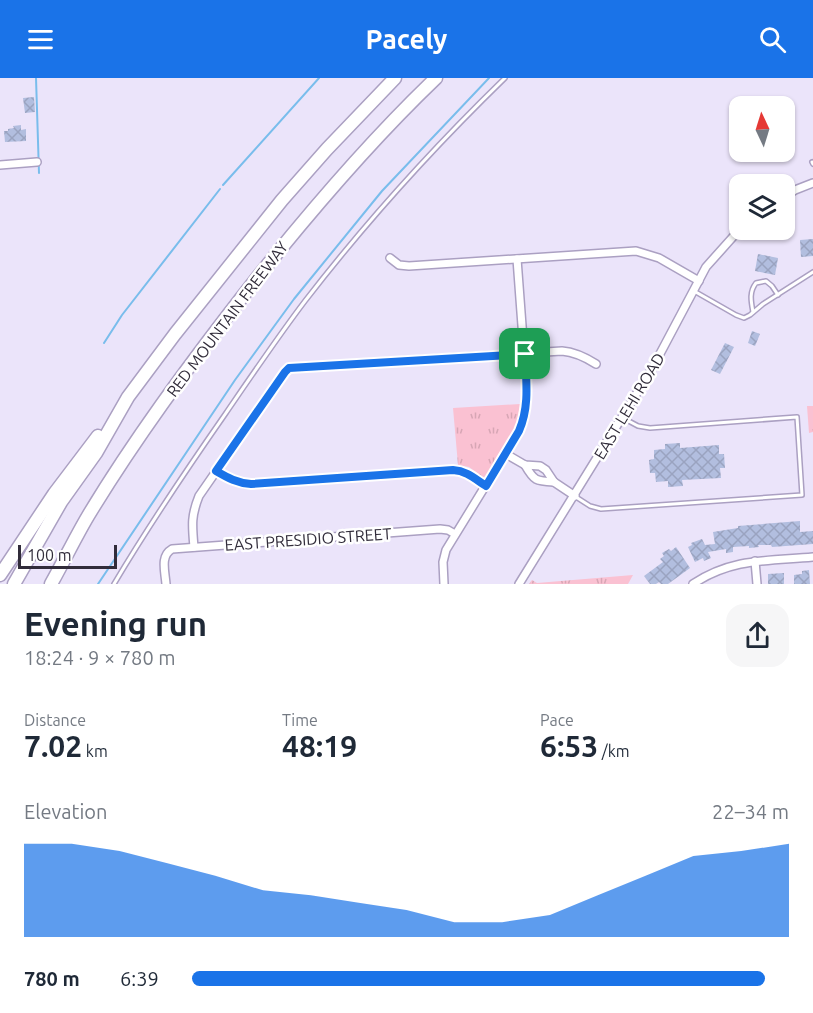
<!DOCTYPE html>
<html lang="en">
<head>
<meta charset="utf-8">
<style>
  :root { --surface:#fff; --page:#f6f6f7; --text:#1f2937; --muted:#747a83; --accent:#1a73e8 }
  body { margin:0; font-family:Ubuntu,sans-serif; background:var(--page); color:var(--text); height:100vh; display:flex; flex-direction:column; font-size:22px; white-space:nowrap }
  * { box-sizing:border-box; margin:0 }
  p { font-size:20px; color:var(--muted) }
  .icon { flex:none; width:33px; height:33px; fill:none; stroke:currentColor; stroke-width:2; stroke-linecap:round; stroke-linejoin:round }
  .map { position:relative; height:506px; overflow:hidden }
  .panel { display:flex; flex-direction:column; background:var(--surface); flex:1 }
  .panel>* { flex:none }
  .needle { width:39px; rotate:356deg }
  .tools { position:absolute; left:729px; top:18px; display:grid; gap:12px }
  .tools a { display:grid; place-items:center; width:66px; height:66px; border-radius:12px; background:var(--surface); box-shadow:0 2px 4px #0004; font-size:30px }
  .scale { position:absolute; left:18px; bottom:15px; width:99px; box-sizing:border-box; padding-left:6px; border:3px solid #312c3a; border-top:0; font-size:16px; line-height:21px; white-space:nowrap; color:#312c3a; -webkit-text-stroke:4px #fff; paint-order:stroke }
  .pin { position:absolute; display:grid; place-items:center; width:51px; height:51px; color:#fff; margin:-26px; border-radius:12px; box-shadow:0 3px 9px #0006 }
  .round { display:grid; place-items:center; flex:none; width:63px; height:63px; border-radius:18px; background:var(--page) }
  .head { display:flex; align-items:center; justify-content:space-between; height:102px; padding:0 24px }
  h1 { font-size:33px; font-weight:700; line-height:45px }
  .stats { display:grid; grid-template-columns:repeat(3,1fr); gap:9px; height:102px; padding:6px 24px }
  .stats div { display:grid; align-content:center }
  .stats b { font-size:30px; font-weight:700 }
  .stats small { font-size:16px; font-weight:400 }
  .stats p { font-size:16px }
  .chart { height:168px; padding:12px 24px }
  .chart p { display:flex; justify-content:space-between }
  .chart svg { width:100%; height:108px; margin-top:6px; fill:var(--accent); opacity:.7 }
  ul { padding:0 24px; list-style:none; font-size:20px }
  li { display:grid; grid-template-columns:96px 72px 1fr; align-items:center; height:45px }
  li i { height:15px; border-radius:8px; background:var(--accent) }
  header { display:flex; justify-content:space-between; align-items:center; height:78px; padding:0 24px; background:var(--accent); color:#fff; font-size:27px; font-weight:700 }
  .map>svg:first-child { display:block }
</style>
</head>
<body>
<header><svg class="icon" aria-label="menu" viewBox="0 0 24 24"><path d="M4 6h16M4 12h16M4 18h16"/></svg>Pacely<svg class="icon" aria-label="search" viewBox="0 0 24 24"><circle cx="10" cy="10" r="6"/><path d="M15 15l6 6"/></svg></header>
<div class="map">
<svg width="813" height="506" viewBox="0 0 813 506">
  <defs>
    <pattern id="park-tufts" width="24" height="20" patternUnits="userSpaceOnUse" patternTransform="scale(1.5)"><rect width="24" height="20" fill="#fac1d2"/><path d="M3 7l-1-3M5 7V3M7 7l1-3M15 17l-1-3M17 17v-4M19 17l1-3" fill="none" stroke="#d7a6b5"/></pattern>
    <pattern id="building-cross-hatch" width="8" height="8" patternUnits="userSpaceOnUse" patternTransform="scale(1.5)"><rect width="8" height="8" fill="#b2bedf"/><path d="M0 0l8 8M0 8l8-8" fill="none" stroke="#9aa3c0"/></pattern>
  </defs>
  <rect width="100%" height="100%" fill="#ebe4fa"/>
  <g fill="url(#park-tufts)">
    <polygon points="520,326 517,347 485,401 469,389 458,387 453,330"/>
    <polygon points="807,328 813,328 813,354 809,355"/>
    <polygon points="633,497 628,506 529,506 532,502 537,505"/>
  </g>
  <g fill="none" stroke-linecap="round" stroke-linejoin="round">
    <g stroke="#79bdec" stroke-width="2">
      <polyline points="36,0 39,95"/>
      <polyline points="223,107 319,0"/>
      <polyline points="104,265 122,237 220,111"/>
      <polyline points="98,506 235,302 294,221 382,113 489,0"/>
    </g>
  </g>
  <g fill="url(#building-cross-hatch)">
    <polygon points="34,19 35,34 25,35 23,20"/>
    <polygon points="21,47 21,52 26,51 26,63 5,64 4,53 8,53 8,51 14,50 13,48"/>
    <polygon points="813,161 813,178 801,179 800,162"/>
    <polygon points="758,176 778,180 775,197 755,193"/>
    <polygon points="752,253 760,256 755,268 748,265"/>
    <polygon points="725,265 734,269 720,296 711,292"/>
    <polygon points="680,365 680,370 719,367 719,376 724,376 725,390 720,390 721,400 682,402 683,408 668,409 668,403 656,404 655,395 650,395 649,382 654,381 654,372 665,371 665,366"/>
    <polygon points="800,443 800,454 813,453 813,466 772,469 771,467 758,467 759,469 749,470 749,468 733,469 733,474 726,475 726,471 708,474 711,480 704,483 703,480 695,484 688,469 692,467 691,465 702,461 705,467 715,466 713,454 738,450 738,448"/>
    <polygon points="676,469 690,490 668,506 661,506 659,504 656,506 650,506 644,498 663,484 660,481 664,478 662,475 669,471 671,473"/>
    <polygon points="809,492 810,506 794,506 794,497 802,496 802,493"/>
    <polygon points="784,495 784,506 768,506 768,496"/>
  </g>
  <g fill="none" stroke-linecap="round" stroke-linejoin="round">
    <g stroke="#aba0c2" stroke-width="6">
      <g id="lane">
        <polyline points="812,84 813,86"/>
        <polyline points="694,213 736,237 744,240 750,237 763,226 813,194"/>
        <path d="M753 234C751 223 749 214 756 205L766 203 772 208 778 217"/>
        <polyline points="576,419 590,428 601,431 802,417 797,339 650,350 638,348 623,340"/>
        <path d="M114 506C149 447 187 391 226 335 252 297 277 260 305 223 366 144 433 70 505 0"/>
      </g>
    </g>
    <g stroke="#aba0c2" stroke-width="10">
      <g id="street">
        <polyline points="0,87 37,84"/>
        <polyline points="784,119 795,112 813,105"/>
        <polyline points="390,180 399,187 409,188 636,173 659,180 699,203"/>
        <polyline points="506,376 525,387 540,388 546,392 554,404 575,418"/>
        <path d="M525 387C534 403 536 403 554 404"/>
        <path d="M216 393C228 400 237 405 251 406L453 392C467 394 475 401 486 408"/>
        <path d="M194 469C192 447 191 438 199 418L285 294 289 290 562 273C575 274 585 279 596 286"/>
        <polyline points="755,483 757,506"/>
        <path d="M166 506C165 493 160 478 172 471L440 451 448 452 455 456"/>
        <path d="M444 506 443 484 446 472 519 353C531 324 526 291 523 261 521 234 519 208 517 181"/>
        <polyline points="519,506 653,289 706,189 740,151"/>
        <path d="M693 506C732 480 768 483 813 479"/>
      </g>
    </g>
    <g stroke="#aba0c2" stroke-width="15">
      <g id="highway">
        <polyline points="0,497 54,416 98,358"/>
        <polyline points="14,506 61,424 96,375 128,319 175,256 282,122 327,71 395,0"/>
        <path d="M51 506C64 483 75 460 88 438 138 355 197 276 257 200 313 130 371 62 436 0"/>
      </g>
    </g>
    <use href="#lane" stroke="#fff" stroke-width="3"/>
    <use href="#street" stroke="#fff" stroke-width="7"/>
    <use href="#highway" stroke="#fff" stroke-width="12"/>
  </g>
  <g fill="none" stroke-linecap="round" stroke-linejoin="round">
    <g stroke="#fff" stroke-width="12">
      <path id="route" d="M525 276C526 302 530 328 519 353L486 408C475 401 467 393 453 392L251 406C237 405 228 400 216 393L285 294 289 290Z"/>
    </g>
    <use href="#route" stroke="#1a73e8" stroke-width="8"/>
  </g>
  <g text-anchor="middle" stroke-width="5" stroke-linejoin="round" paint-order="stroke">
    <g font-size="16" fill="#312c3a" stroke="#fff">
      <text transform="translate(227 241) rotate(-53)" y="6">RED MOUNTAIN FREEWAY</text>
      <text transform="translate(629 328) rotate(-59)" y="6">EAST LEHI ROAD</text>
      <text transform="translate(308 461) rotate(-4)" y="6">EAST PRESIDIO STREET</text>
    </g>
  </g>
</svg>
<div class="tools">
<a><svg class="needle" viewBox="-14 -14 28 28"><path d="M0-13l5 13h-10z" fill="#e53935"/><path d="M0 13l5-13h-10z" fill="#747a83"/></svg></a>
<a><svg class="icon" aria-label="layers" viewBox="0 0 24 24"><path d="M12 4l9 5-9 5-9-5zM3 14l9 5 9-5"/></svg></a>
</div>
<div class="scale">100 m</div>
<div class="pin" style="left:525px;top:276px;background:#1e9e55"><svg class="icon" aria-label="arrive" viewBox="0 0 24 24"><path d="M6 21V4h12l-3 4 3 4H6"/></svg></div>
</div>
<section class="panel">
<div class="head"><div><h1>Evening run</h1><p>18:24 · 9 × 780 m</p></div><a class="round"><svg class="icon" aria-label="share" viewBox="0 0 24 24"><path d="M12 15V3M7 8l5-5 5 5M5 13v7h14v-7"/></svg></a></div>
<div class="stats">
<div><p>Distance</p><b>7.02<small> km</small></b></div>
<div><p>Time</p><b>48:19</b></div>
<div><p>Pace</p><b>6:53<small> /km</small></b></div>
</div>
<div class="chart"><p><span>Elevation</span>22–34 m</p>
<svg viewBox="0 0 160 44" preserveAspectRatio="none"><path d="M0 44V6L10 6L20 9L30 14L40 19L50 25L60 27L70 30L80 33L90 38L100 38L110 35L120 27L130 19L140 11L150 9L160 6V44z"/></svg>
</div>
<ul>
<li><b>780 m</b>6:39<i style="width:96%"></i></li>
</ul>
</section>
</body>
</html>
